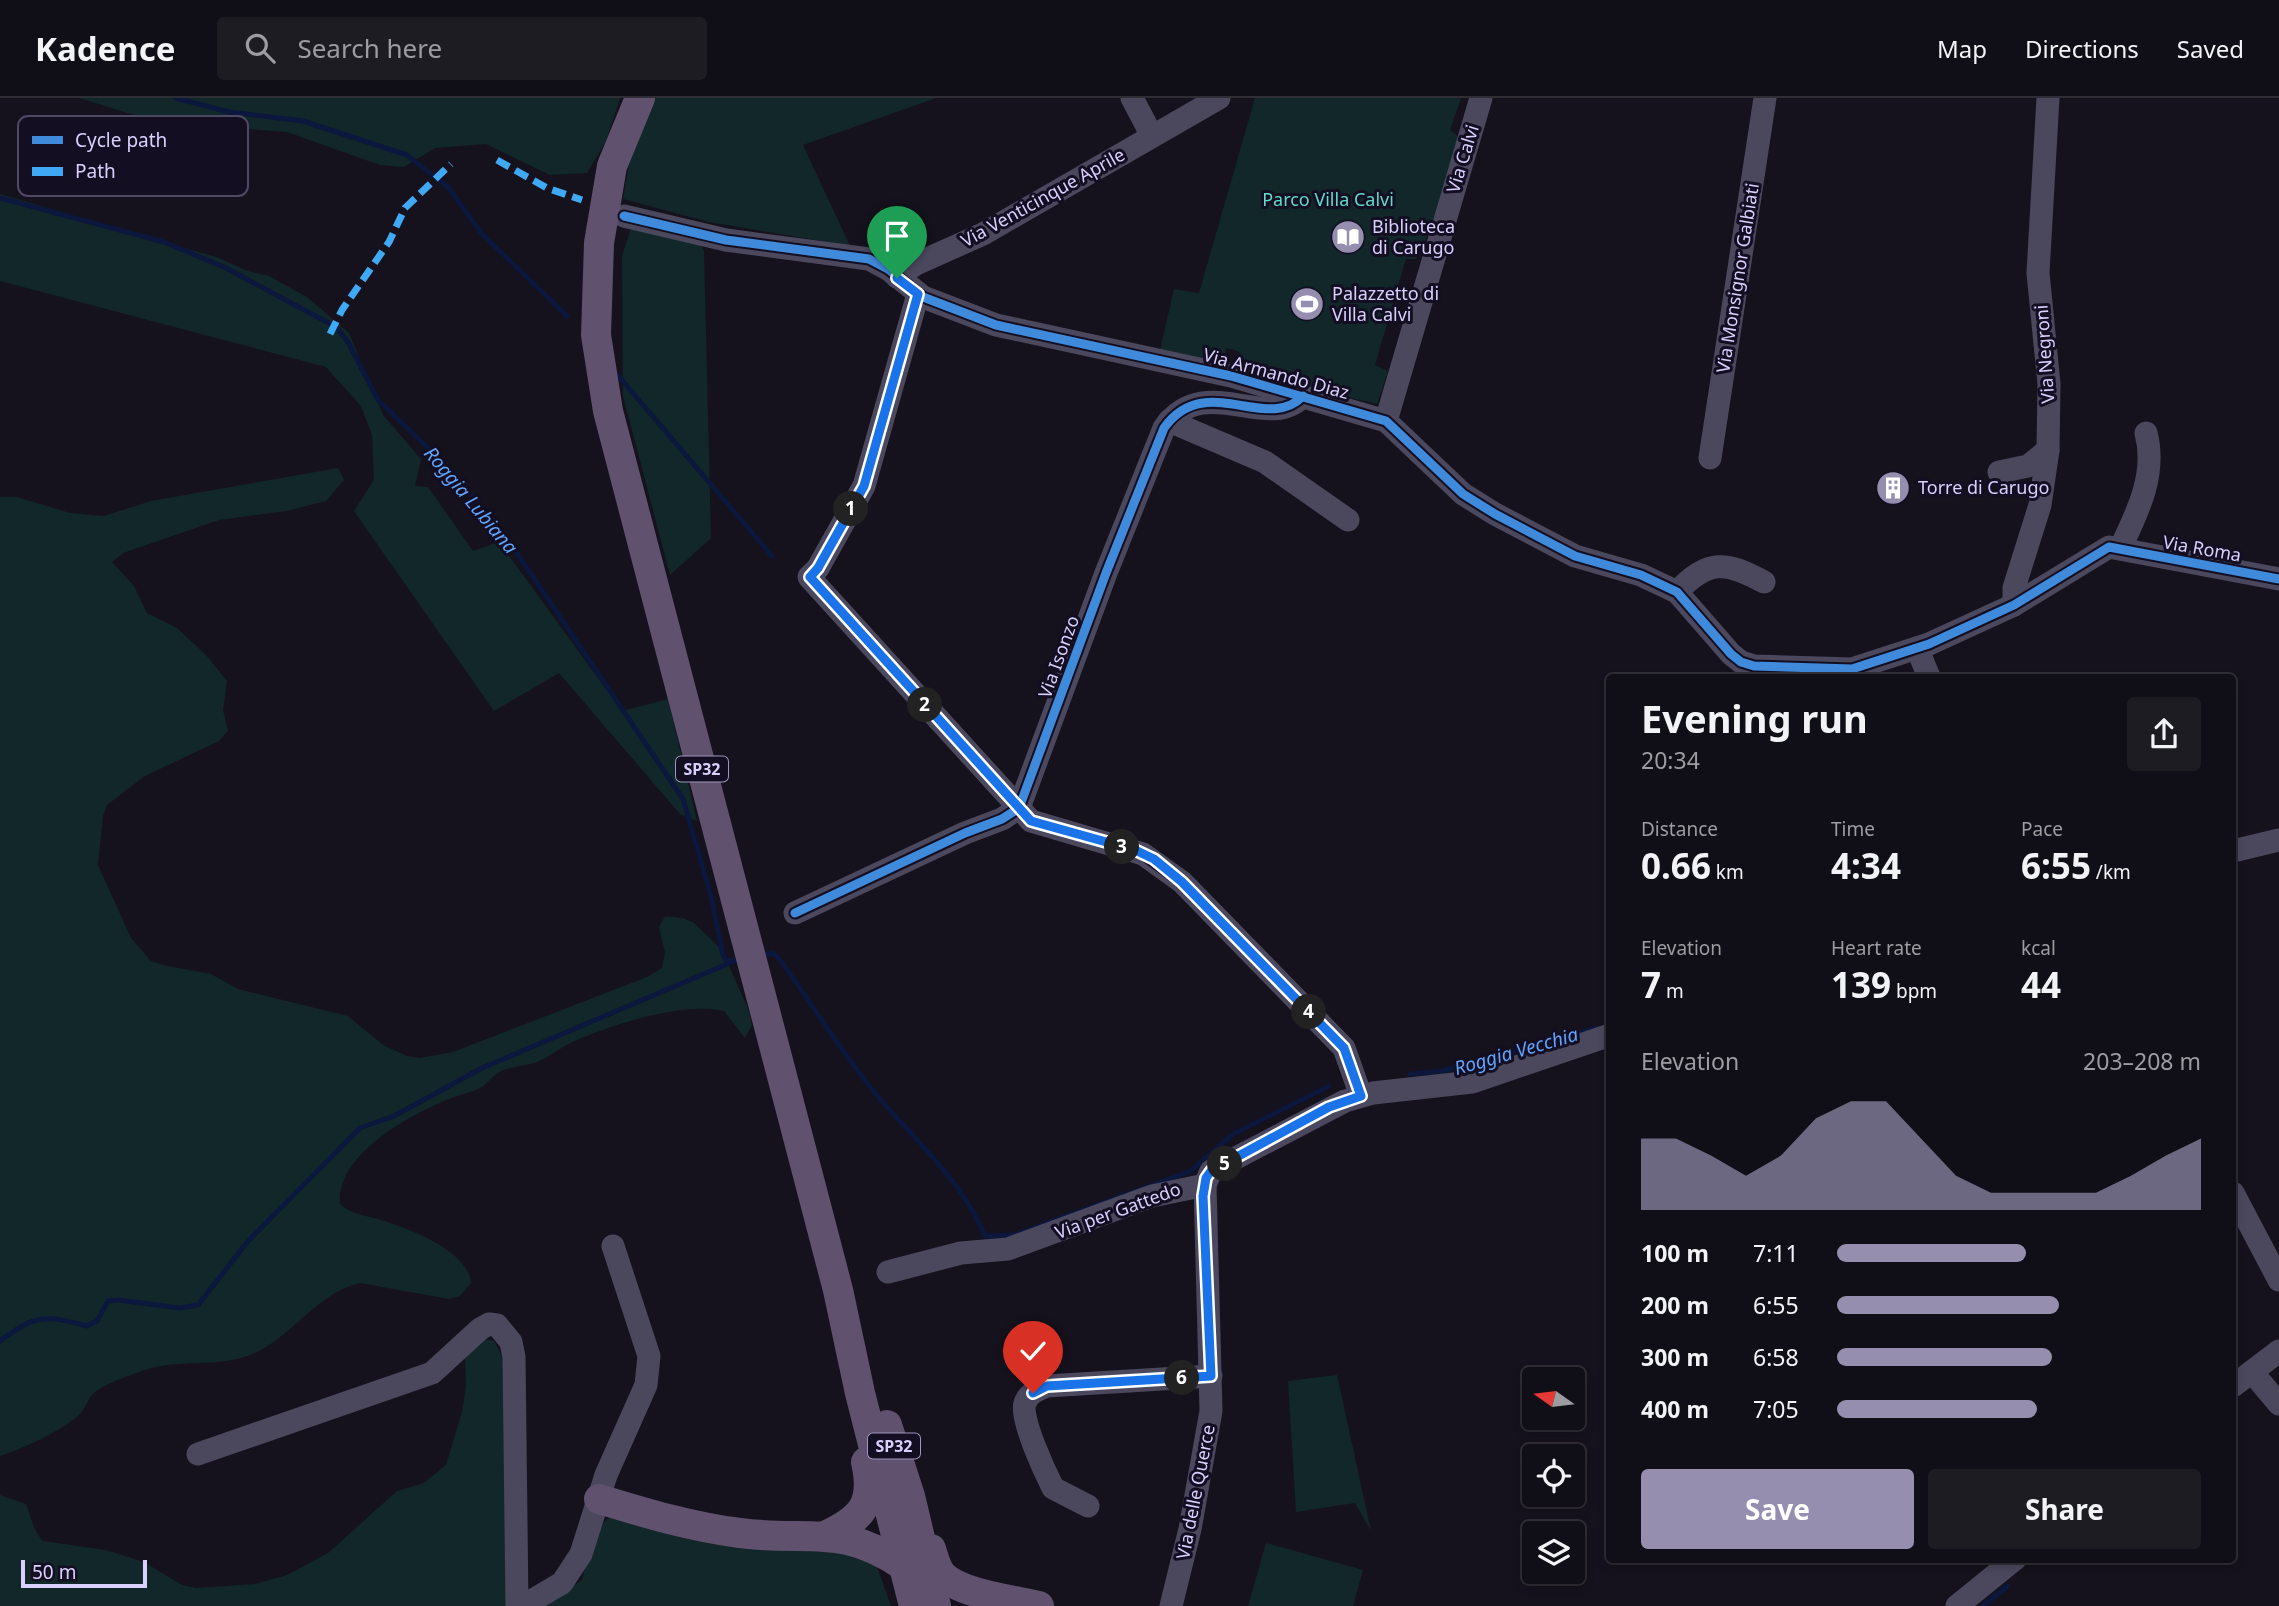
<!DOCTYPE html>
<html lang="en">
<head>
<meta charset="utf-8">
<style>
  :root { --surface:#100e16; --page:#1e1c23; --text:#f1f3f6; --muted:#9c9ca1; --line:#302e35; --accent:#958eaf }
  body { margin:0; font-family:"Noto Sans",sans-serif; background:var(--page); color:var(--text); height:100vh; display:flex; flex-direction:column; font-size:26px; white-space:nowrap }
  * { box-sizing:border-box; margin:0 }
  p { font-size:23px; color:var(--muted) }
  .icon { flex:none; width:38px; height:38px; fill:none; stroke:currentColor; stroke-width:2; stroke-linecap:round; stroke-linejoin:round }
  .map { position:relative; flex:1; overflow:hidden }
  .details { position:absolute; left:1606px; top:576px; width:630px; height:889px; display:flex; flex-direction:column; background:var(--surface); border-radius:7px; box-shadow:0 4px 10px #0003,0 0 0 2px var(--line) }
  .details>* { flex:none }
  .needle { width:46px; rotate:284deg }
  .fabs { position:absolute; left:1522px; top:1269px; display:grid; gap:14px }
  .fabs a { display:grid; place-items:center; width:63px; height:63px; border-radius:7px; background:var(--surface); box-shadow:0 4px 10px #0003,0 0 0 2px var(--line); font-size:35px }
  .scale { position:absolute; left:21px; bottom:18px; width:126px; box-sizing:border-box; padding-left:7px; border:4px solid #dad0fe; border-top:0; font-size:19px; line-height:24px; white-space:nowrap; color:#dad0fe; -webkit-text-stroke:5px #130e22; paint-order:stroke }
  .pin { position:absolute; display:grid; place-items:center; width:60px; height:60px; color:#fff; margin:-72px -30px; border-radius:50% 50% 50% 0; rotate:-45deg; box-shadow:0 0 7px #0007 }
  .pin .icon { rotate:45deg }
  .km { position:absolute; width:35px; height:35px; margin:-18px; border-radius:50%; background:#222; color:#fff; font-size:19px; line-height:35px; text-align:center }
  .round { display:grid; place-items:center; flex:none; width:74px; height:74px; border-radius:7px; background:var(--page) }
  .summary { display:flex; align-items:center; justify-content:space-between; height:119px; padding:0 35px }
  h1 { font-size:38px; font-weight:700; line-height:52px }
  .stats { display:grid; grid-template-columns:repeat(3,1fr); gap:10px; height:119px; padding:7px 35px }
  .stats div { display:grid; align-content:center }
  .stats b { font-size:35px; font-weight:700 }
  .stats small { font-size:19px; font-weight:400 }
  .stats p { font-size:19px }
  .chart { height:196px; padding:14px 35px }
  .chart p { display:flex; justify-content:space-between }
  .chart svg { width:100%; height:126px; margin-top:7px; fill:var(--accent); opacity:.7 }
  .action { display:flex; gap:14px; margin-top:auto; padding:14px 35px }
  .action a { flex:1; height:80px; border-radius:7px; background:var(--accent); color:#fff; font-size:28px; font-weight:700; line-height:80px; text-align:center }
  .action a+a { background:var(--page); color:var(--text) }
  ul { padding:0 35px; list-style:none; font-size:23px }
  li { display:grid; grid-template-columns:112px 84px 1fr; align-items:center; height:52px }
  li i { height:18px; border-radius:9px; background:var(--accent) }
  header { display:flex; align-items:center; gap:42px; box-sizing:border-box; height:98px; padding:0 35px; background:var(--surface); border-bottom:2px solid var(--line) }
  header strong { font-size:33px }
  nav { display:flex; gap:38px; margin-inline-start:auto; font-size:24px }
  .search { width:490px; height:63px; background:var(--page); display:flex; align-items:center; gap:18px; box-sizing:border-box; padding:0 24px; border-radius:7px; color:var(--muted); font-size:26px }
  .map>svg:first-child { display:block }
</style>
</head>
<body>
<header>
<strong>Kadence</strong>
<div class="search"><svg class="icon" aria-label="search" viewBox="0 0 24 24"><circle cx="10" cy="10" r="6"/><path d="M15 15l6 6"/></svg>Search here</div>
<nav><a>Map</a><a>Directions</a><a>Saved</a></nav>
</header>
<div class="map">
<svg width="2279" height="1508" viewBox="0 0 2279 1508">
  <rect width="100%" height="100%" fill="#15121d"/>
  <g fill="#12272a">
    <polygon points="79,0 620,0 606,43 587,75 550,77 486,46 435,50 404,69 380,67 287,34 224,29 186,33"/>
    <polygon points="650,0 936,0 803,47 850,148 709,124 623,101 631,55"/>
    <polygon points="1255,0 1461,0 1450,32 1459,39 1447,83 1420,157 1415,161 1406,161 1375,267 1388,273 1377,306 1244,274 1239,266 1240,254 1227,250 1219,268 1159,256 1174,191 1199,195"/>
    <polygon points="0,96 216,159 248,173 269,178 307,199 349,235 383,317 421,361 415,388 428,389 473,453 499,444 622,613 668,601 697,723 680,716 559,575 494,613 354,413 374,382 372,337 361,308 326,269 0,183"/>
    <polygon points="632,127 696,141 704,152 711,440 670,477 623,298 622,158"/>
    <path d="M338 370 344 382 326 403 287 413 219 422 123 455 112 464 134 488 147 515 177 530 206 557 227 583 223 612 228 633 219 643 145 678 107 707 103 718 98 767 131 840 151 863 163 867 211 876 238 891 348 918 383 947 407 958 420 960 453 954 647 879 662 870 665 854 659 829 665 818 683 820 694 825 722 852 749 913 752 927 745 940 724 913C683 904 618 925 579 941 564 947 551 958 537 964 524 969 507 968 496 976 490 981 486 987 480 990 470 995 459 997 449 1001 409 1017 336 1057 340 1106 352 1117 366 1117 381 1122 408 1130 469 1153 471 1185L460 1198 449 1201 360 1185C321 1193 294 1235 259 1253 221 1273 178 1258 139 1274 126 1279 107 1285 95 1294 88 1299 86 1310 80 1316 65 1331 21 1352 0 1358V399H17L70 415 104 418 151 403Z"/>
    <path d="M482 1240 494 1243 504 1262 507 1508H0V1397L26 1406C32 1420 32 1431 43 1443L106 1452 144 1464 182 1487 196 1490 255 1486 287 1477 328 1455 397 1393 424 1385 446 1367 462 1314 466 1288 465 1260Z"/>
    <polygon points="1337,1277 1371,1433 1355,1405 1296,1414 1288,1283"/>
    <path d="M611 1418 865 1456 877 1469 891 1508H540L582 1482C588 1457 590 1434 611 1418Z"/>
    <polygon points="1266,1445 1363,1472 1353,1508 1248,1508"/>
  </g>
  <g fill="none" stroke-linecap="round" stroke-linejoin="round">
    <g stroke="#0b173c" stroke-width="5">
      <polyline points="176,0 229,14 303,23 407,57 449,90 481,135 567,218"/>
      <polyline points="0,100 164,144 226,170 336,229 348,244 378,302 450,371 504,436 683,701 711,798 723,857 726,862 735,863"/>
      <polyline points="615,274 772,458"/>
      <path d="M763 858 773 855 781 863C811 905 839 950 871 990 910 1039 960 1078 985 1138L1014 1137 1191 1073 1233 1036 1329 988"/>
      <polyline points="1410,976 1442,973 1597,930"/>
      <path d="M0 1243C36 1216 45 1217 87 1228L97 1223 108 1203 118 1202 180 1210 198 1207 249 1142 360 1030 394 1018 482 970 732 864"/>
      <polyline points="2047,1465 2051,1461"/>
      <polyline points="1983,1508 2008,1488"/>
    </g>
    <g stroke="#4b485e" stroke-width="23">
      <polyline points="1132,0 1152,38"/>
      <polyline points="624,118 726,142 869,161 888,171 923,199 996,227 1231,278 1386,323 1463,396 1495,416 1575,458 1641,477 1677,494 1731,556 1741,564 1754,568 1852,571 1929,546 2014,507 2109,449 2279,481"/>
      <polyline points="897,179 916,166 983,136 1219,0"/>
      <polyline points="918,196 864,388 818,470 809,479 1031,723 1143,756 1182,784 1344,950 1361,998"/>
      <polyline points="1169,323 1265,364 1348,422"/>
      <polyline points="1386,323 1481,0"/>
      <polyline points="1710,360 1765,0"/>
      <polyline points="1999,374 2028,368 2048,352"/>
      <path d="M2120 451C2137 415 2157 377 2146 335"/>
      <path d="M1677 494C1708 461 1726 463 1764 484"/>
      <polyline points="2014,507 2014,490 2040,407 2048,352 2049,286 2038,175 2048,0"/>
      <polyline points="1917,550 1929,579"/>
      <polyline points="2233,753 2279,742"/>
      <path d="M795 815 965 735 1002 721 1019 710 1106 475 1164 330C1205 272 1267 336 1303 298"/>
      <polyline points="2233,1095 2279,1182"/>
      <polyline points="888,1174 961,1155 1008,1151 1152,1098 1205,1087 1211,1073 1345,1003 1373,995 1472,984 1610,937"/>
      <polyline points="2252,1274 2279,1306"/>
      <polyline points="2233,1288 2279,1253"/>
      <polyline points="198,1356 432,1275 480,1231 489,1226 497,1227 511,1244 514,1259 517,1508"/>
      <path d="M1088 1408 1053 1390C1046 1376 1019 1319 1025 1305 1028 1296 1038 1291 1047 1288L1211 1278"/>
      <polyline points="523,1508 562,1485 581,1456 606,1377 646,1287 649,1258 613,1148"/>
      <polyline points="1171,1508 1190,1431 1211,1313 1205,1087"/>
      <polyline points="1957,1508 2015,1461"/>
    </g>
    <g stroke="#60516f" stroke-width="30">
      <polyline points="640,0 612,68 599,145 596,237 608,313 838,1192 860,1295 914,1508"/>
      <polyline points="887,1327 910,1398 936,1508"/>
      <path d="M599 1401C645 1415 692 1429 740 1435 809 1444 840 1425 904 1468"/>
      <path d="M827 1437C863 1420 875 1405 866 1364"/>
      <path d="M931 1451C934 1460 936 1470 942 1477 960 1496 1014 1502 1039 1508"/>
    </g>
    <g stroke="#3fa9f5" stroke-width="7" stroke-dasharray="14 7" stroke-linecap="butt">
      <polyline points="497,62 547,90 582,102"/>
      <polyline points="330,236 342,212 389,144 405,110 451,66"/>
    </g>
    <g stroke="#130e22" stroke-width="13">
      <g id="cycleway">
        <polyline points="624,118 726,142 869,161 888,171 923,199 996,227 1231,278 1386,323 1463,396 1495,416 1575,458 1641,477 1677,494 1731,556 1741,564 1754,568 1852,571 1929,546 2014,507 2109,449 2279,481"/>
        <polyline points="1143,756 1182,784 1344,950"/>
        <path d="M795 815 965 735 1002 721 1019 710 1106 475 1164 330C1205 272 1267 336 1303 298"/>
      </g>
    </g>
    <use href="#cycleway" stroke="#408adc" stroke-width="9"/>
  </g>
  <g fill="none" stroke-linecap="round" stroke-linejoin="round">
    <g stroke="#fff" stroke-width="14">
      <polyline id="route" points="897,180 918,196 864,388 818,470 810,479 1031,723 1135,752 1154,761 1182,784 1344,950 1361,998 1329,1009 1211,1073 1206,1080 1203,1098 1211,1278 1047,1288 1033,1295"/>
    </g>
    <use href="#route" stroke="#1a73e8" stroke-width="9"/>
  </g>
  <defs>
    <g id="library-disc" transform="scale(1.75)"><circle r="9.5" fill="#958eaf" stroke="#130e22"/><path d="M-6-4Q-3-5.5-.7-3.5V5Q-3 3-6 4ZM6-4Q3-5.5 .7-3.5V5Q3 3 6 4Z" fill="#fff"/></g>
    <g id="stadium-disc" transform="scale(1.75)"><circle r="9.5" fill="#958eaf" stroke="#130e22"/><path d="M0-5a6.5 5 0 1 0 0 10a6.5 5 0 1 0 0-10ZM-3.5-1.8h7v3.6h-7Z" fill="#fff"/></g>
    <g id="building-disc" transform="scale(1.75)"><circle r="9.5" fill="#958eaf" stroke="#130e22"/><path d="M-4-6H4V6H1V3H-1V6H-4ZM-2.5-4.3h1.7v1.8h-1.7ZM.8-4.3h1.7v1.8H.8ZM-2.5-1h1.7V.8h-1.7ZM.8-1h1.7V.8H.8Z" fill="#fff"/></g>
  </defs>
  <g fill-rule="evenodd">
    <use href="#library-disc" x="1348" y="139"/>
    <use href="#stadium-disc" x="1307" y="206"/>
    <use href="#building-disc" x="1893" y="390"/>
  </g>
  <g text-anchor="middle" stroke-width="6" stroke-linejoin="round" paint-order="stroke">
    <g fill="#130e22" stroke="#9e96bc" stroke-width="2">
      <rect x="676" y="658.5" width="52" height="25" rx="5"/>
      <rect x="868" y="1335.5" width="52" height="25" rx="5"/>
    </g>
    <g font-size="16" font-weight="bold" fill="#dad0fe">
      <text x="702" y="677">SP32</text>
      <text x="894" y="1354">SP32</text>
    </g>
    <g font-size="18" fill="#dad0fe" stroke="#130e22">
      <text transform="translate(1463 61) rotate(-73)" y="6">Via Calvi</text>
      <text transform="translate(1043 100) rotate(-29)" y="6">Via Venticinque Aprile</text>
      <text transform="translate(1738 180) rotate(-81)" y="6">Via Monsignor Galbiati</text>
      <text transform="translate(2045 256) rotate(-94)" y="6">Via Negroni</text>
      <text transform="translate(1276 276) rotate(15)" y="6">Via Armando Diaz</text>
      <text transform="translate(2202 451) rotate(10)" y="6">Via Roma</text>
      <text transform="translate(1059 559) rotate(-70)" y="6">Via Isonzo</text>
      <text transform="translate(1118 1113) rotate(-20)" y="6">Via per Gattedo</text>
      <text transform="translate(1196 1394) rotate(-79)" y="6">Via delle Querce</text>
    </g>
    <g font-size="18" fill="#5dddca" stroke="#130e22">
      <text x="1328" y="108">Parco Villa Calvi</text>
    </g>
    <g font-size="18" fill="#dad0fe" stroke="#130e22" text-anchor="start">
      <text x="1372" y="135">Biblioteca<tspan x="1372" dy="21">di Carugo</tspan></text>
      <text x="1332" y="202">Palazzetto di<tspan x="1332" dy="21">Villa Calvi</tspan></text>
      <text x="1918" y="396">Torre di Carugo</text>
    </g>
    <g font-size="19" font-style="italic" fill="#60a4fc" stroke="#130e22">
      <text transform="translate(471 402) rotate(50)" y="7">Roggia Lubiana</text>
      <text transform="translate(1516 953) rotate(-16)" y="7">Roggia Vecchia</text>
    </g>
  </g>
  <rect x="18" y="18" width="230" height="80" rx="10" fill="#130e22" stroke="#4f4864" stroke-width="2"/>
  <rect x="32" y="38" width="31" height="8" fill="#408adc"/>
  <rect x="32" y="69" width="31" height="9" fill="#3fa9f5"/>
  <g font-size="19" fill="#dad0fe">
    <text x="75" y="49">Cycle path</text>
    <text x="75" y="80">Path</text>
  </g>
</svg>
<div class="fabs">
<a><svg class="needle" viewBox="-14 -14 28 28"><path d="M0-13l5 13h-10z" fill="#e53935"/><path d="M0 13l5-13h-10z" fill="#9c9ca1"/></svg></a>
<a><svg class="icon" aria-label="locate" viewBox="0 0 24 24"><circle cx="12" cy="12" r="6"/><path d="M12 2v4M12 18v4M2 12h4M18 12h4"/></svg></a>
<a><svg class="icon" aria-label="layers" viewBox="0 0 24 24"><path d="M12 4l9 5-9 5-9-5zM3 14l9 5 9-5"/></svg></a>
</div>
<div class="scale">50 m</div>
<div class="pin" style="left:897px;top:180px;background:#1e9e55"><svg class="icon" aria-label="arrive" viewBox="0 0 24 24"><path d="M6 21V4h12l-3 4 3 4H6"/></svg></div>
<div class="pin" style="left:1033px;top:1295px;background:#d93025"><svg class="icon" aria-label="check" viewBox="0 0 24 24"><path d="M5 12l5 5 9-10"/></svg></div>
<b class="km" style="left:851px;top:411px">1</b>
<b class="km" style="left:925px;top:607px">2</b>
<b class="km" style="left:1122px;top:749px">3</b>
<b class="km" style="left:1309px;top:914px">4</b>
<b class="km" style="left:1225px;top:1066px">5</b>
<b class="km" style="left:1182px;top:1280px">6</b>
<section class="details">
<div class="summary"><div><h1>Evening run</h1><p>20:34</p></div><a class="round"><svg class="icon" aria-label="share" viewBox="0 0 24 24"><path d="M12 15V3M7 8l5-5 5 5M5 13v7h14v-7"/></svg></a></div>
<div class="stats">
<div><p>Distance</p><b>0.66<small> km</small></b></div>
<div><p>Time</p><b>4:34</b></div>
<div><p>Pace</p><b>6:55<small> /km</small></b></div>
</div>
<div class="stats">
<div><p>Elevation</p><b>7<small> m</small></b></div>
<div><p>Heart rate</p><b>139<small> bpm</small></b></div>
<div><p>kcal</p><b>44</b></div>
</div>
<div class="chart"><p><span>Elevation</span>203–208 m</p>
<svg viewBox="0 0 160 44" preserveAspectRatio="none"><path d="M0 44V19L10 19L20 25L30 32L40 25L50 12L60 6L70 6L80 19L90 32L100 38L110 38L120 38L130 38L140 32L150 25L160 19V44z"/></svg>
</div>
<ul>
<li><b>100 m</b>7:11<i style="width:52%"></i></li>
<li><b>200 m</b>6:55<i style="width:61%"></i></li>
<li><b>300 m</b>6:58<i style="width:59%"></i></li>
<li><b>400 m</b>7:05<i style="width:55%"></i></li>
</ul>
<div class="action"><a>Save</a><a>Share</a></div>
</section>
</div>
</body>
</html>
